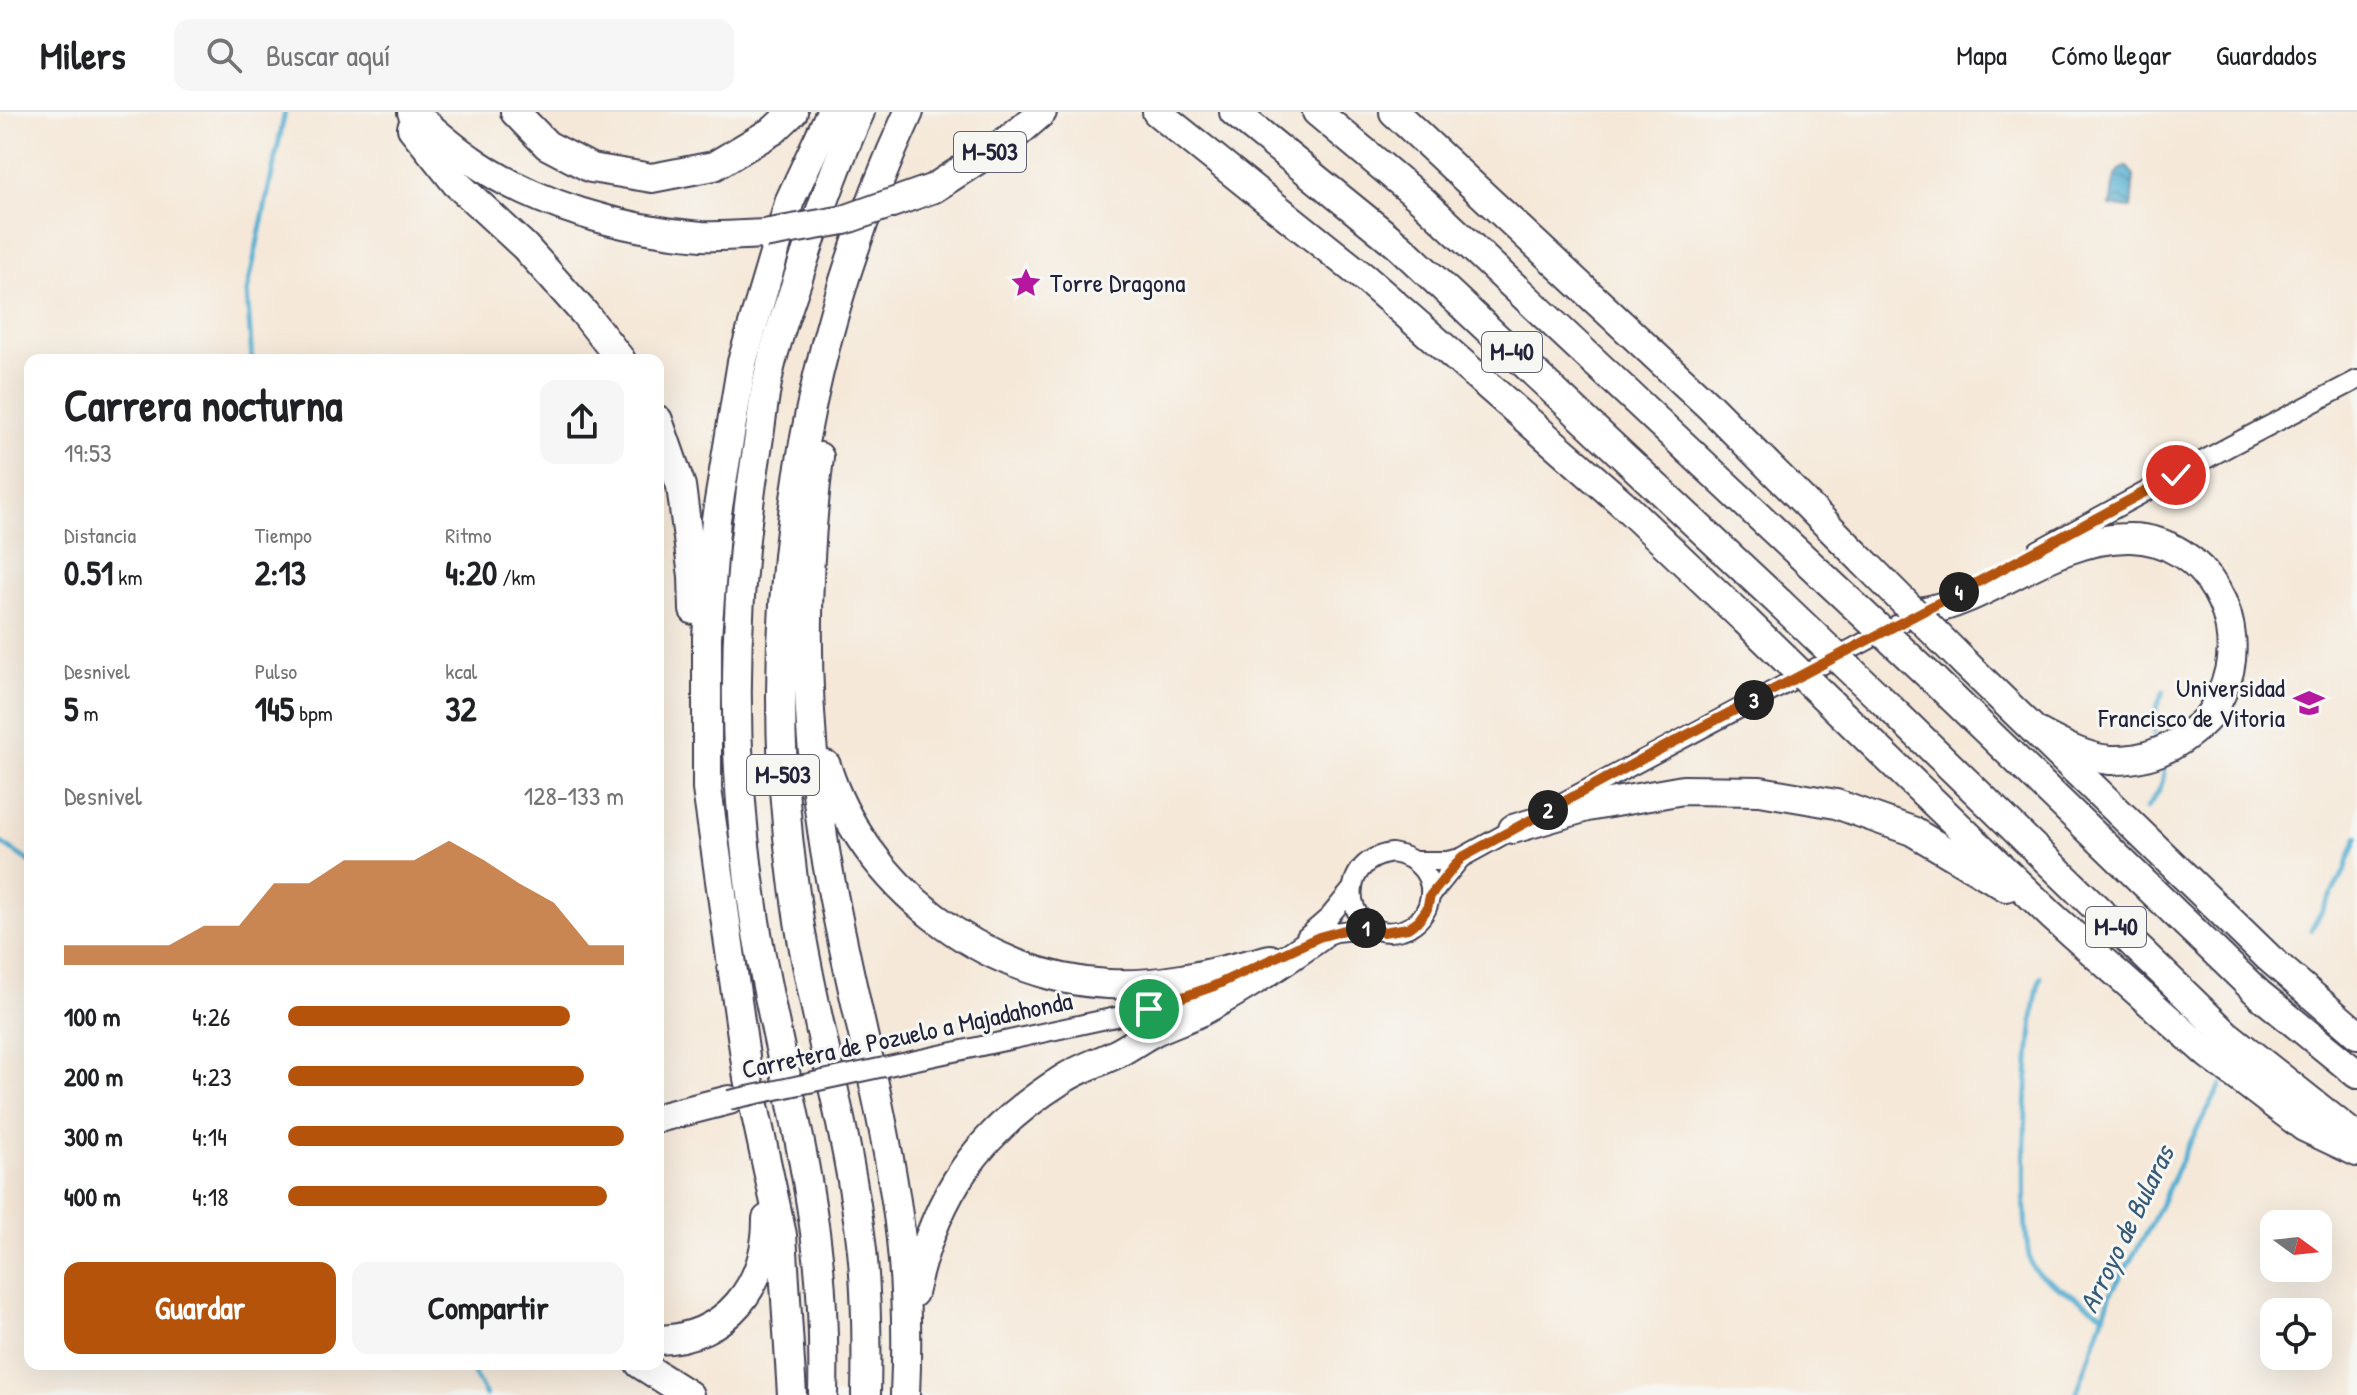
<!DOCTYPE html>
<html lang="es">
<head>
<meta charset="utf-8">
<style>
  :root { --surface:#fff; --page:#f6f6f6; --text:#202124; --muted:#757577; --line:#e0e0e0; --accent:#b45309 }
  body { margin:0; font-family:"Patrick Hand",sans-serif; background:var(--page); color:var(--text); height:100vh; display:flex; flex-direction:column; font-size:30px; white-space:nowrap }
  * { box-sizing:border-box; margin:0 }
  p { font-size:26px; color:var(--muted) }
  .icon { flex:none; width:44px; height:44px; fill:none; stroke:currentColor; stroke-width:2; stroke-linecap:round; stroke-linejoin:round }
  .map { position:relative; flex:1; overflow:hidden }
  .side { position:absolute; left:24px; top:242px; width:640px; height:1016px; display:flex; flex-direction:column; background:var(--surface); border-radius:16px; box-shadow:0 8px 32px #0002 }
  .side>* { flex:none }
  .needle { width:52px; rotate:105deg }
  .tools { position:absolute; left:2260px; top:1098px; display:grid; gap:16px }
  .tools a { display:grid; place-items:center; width:72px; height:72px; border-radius:16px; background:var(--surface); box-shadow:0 8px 32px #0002; font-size:40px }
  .pin { position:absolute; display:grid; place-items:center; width:68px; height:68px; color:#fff; margin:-34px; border:4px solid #fff; border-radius:50%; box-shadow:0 2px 8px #0007 }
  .km { position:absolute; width:40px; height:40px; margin:-20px; border-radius:50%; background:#222; color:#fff; font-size:22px; line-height:40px; text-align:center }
  .round { display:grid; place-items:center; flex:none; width:84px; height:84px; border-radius:16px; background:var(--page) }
  .headline { display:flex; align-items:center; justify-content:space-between; height:136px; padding:0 40px }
  h1 { font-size:44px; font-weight:700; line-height:60px }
  .stats { display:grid; grid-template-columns:repeat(3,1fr); gap:12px; height:136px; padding:8px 40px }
  .stats div { display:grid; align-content:center }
  .stats b { font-size:34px; font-weight:700 }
  .stats small { font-size:22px; font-weight:400 }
  .stats p { font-size:22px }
  .chart { height:224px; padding:16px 40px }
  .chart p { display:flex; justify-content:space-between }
  .chart svg { width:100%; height:144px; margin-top:8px; fill:var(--accent); opacity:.7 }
  .primary-button { display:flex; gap:16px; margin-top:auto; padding:16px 40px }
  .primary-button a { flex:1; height:92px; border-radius:16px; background:var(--accent); color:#fff; font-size:32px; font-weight:700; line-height:92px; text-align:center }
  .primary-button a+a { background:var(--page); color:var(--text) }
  ul { padding:0 40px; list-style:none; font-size:26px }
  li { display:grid; grid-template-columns:128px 96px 1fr; align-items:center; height:60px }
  li i { height:20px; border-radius:10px; background:var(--accent) }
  header { display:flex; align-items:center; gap:48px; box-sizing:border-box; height:112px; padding:0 40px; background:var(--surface); border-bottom:2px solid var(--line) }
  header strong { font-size:38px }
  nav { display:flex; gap:44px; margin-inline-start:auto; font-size:28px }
  .search { width:560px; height:72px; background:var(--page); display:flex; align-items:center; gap:20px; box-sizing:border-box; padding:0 28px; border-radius:16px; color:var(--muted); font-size:30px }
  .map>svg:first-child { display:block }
</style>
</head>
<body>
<header>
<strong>Milers</strong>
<div class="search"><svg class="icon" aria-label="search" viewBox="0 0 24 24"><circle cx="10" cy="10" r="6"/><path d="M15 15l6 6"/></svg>Buscar aquí</div>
<nav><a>Mapa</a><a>Cómo llegar</a><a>Guardados</a></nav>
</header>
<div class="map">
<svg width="2357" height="1283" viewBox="0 0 2357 1283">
  <defs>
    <pattern id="water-waves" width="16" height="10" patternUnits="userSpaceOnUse" patternTransform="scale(2)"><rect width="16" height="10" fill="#53afd1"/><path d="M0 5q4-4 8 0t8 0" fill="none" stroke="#448eab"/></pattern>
  </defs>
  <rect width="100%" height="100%" fill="#f6f6f2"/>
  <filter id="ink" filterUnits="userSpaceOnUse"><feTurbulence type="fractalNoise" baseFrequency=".0125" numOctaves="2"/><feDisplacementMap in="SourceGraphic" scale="16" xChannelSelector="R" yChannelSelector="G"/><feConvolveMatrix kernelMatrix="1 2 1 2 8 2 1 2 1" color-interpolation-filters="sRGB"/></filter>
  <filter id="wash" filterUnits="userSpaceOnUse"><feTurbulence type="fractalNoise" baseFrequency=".006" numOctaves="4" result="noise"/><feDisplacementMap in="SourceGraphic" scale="32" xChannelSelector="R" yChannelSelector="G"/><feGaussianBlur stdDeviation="1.8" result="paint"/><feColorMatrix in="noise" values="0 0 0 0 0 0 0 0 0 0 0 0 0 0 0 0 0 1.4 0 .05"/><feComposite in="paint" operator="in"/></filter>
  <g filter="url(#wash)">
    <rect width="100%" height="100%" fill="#f5e8d8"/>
    <path fill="url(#water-waves)" stroke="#3a6886" stroke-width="2" d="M2126 54 2134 63 2131 96 2110 94C2114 79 2110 62 2126 54Z"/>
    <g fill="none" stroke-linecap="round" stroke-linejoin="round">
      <g stroke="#53afd1" stroke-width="5">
        <polyline points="252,248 247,180 285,0"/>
        <path d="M2156 631C2150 610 2155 597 2164 579"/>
        <path d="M2146 697C2158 682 2167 669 2163 649"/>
        <polyline points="0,730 30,750"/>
        <polyline points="2311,818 2345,758 2357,725"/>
        <path d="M2041 865C2027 899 2016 1129 2033 1156 2039 1166 2090 1192 2104 1203"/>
        <polyline points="474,1252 474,1262 486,1283"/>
        <polyline points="2076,1283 2112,1179 2150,1115 2188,1034 2221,973"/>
      </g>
    </g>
  </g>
  <g filter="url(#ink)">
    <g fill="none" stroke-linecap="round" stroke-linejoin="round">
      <g stroke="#424053" stroke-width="22">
        <g id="minor">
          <polyline points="2038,438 2230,334 2357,268"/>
          <polyline points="1554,695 1923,499"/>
          <path d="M1392 741C1418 745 1437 766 1428 793 1424 805 1414 814 1402 818 1347 833 1330 749 1392 741Z"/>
          <polyline points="1416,749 1447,749 1461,746"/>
          <polyline points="1430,784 1461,746 1521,713"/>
          <polyline points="1306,825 1329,805 1352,777"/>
          <polyline points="1311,829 1336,820 1370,816"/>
          <polyline points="884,955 1125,903 1179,888 1230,867"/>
        </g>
      </g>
      <g stroke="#424053" stroke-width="32">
        <g id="highway">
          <path d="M412 0C431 16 449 33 470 47 534 93 624 118 702 124 722 125 744 123 764 122"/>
          <polyline points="515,0 547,33 591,56 652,66 714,54 774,18 793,0"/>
          <polyline points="1157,0 1367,168 1622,391 1746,509"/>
          <polyline points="1234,0 1399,134 1780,491"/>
          <polyline points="1317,0 1423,89 1828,469"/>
          <polyline points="1394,0 1707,292 1864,450"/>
          <polyline points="412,16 456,71 525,135 585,202 621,248"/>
          <polyline points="934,76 1014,24 1042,0"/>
          <polyline points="658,308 681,374 693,464 694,498"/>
          <path d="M819 345C803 473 804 604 824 732 843 852 878 969 896 1089 906 1154 908 1218 905 1283"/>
          <path d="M1920 500C1994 488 2052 425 2130 426 2206 427 2253 513 2222 580 2218 589 2214 599 2207 606 2202 612 2195 617 2189 622 2167 640 2139 649 2110 648 2084 646 2060 632 2037 620"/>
          <polyline points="1966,552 2269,846 2357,922"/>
          <polyline points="1934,568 2259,882 2357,962"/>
          <polyline points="1886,592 2226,922 2357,1026"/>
          <polyline points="1844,604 2052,804 2208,942 2304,1015 2357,1040"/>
          <path d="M826 653C862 772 984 866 1108 872 1164 875 1216 860 1270 847"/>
          <polyline points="1513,717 1587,695 1683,678 1760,679 1836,692 1912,719 2006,775"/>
          <polyline points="658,1006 729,988"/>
          <path d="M913 1181C936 1082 977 1021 1063 967 1080 956 1100 950 1118 941 1131 934 1142 926 1155 919 1170 912 1185 907 1200 900 1242 878 1281 852 1319 825"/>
          <path d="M658 1228C727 1226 767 1173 767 1107"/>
          <polyline points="640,1252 689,1283"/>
          <polyline points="792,1283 782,1123 748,966 707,677 707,525 716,407 742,250 790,88 831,0"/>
          <path d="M823 1283C824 1237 823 1191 818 1145 806 1032 773 922 755 809 730 653 731 495 757 338 762 308 764 277 772 248 779 220 789 193 798 166 816 110 835 54 860 0"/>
          <path d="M866 1283C867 1235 867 1187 862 1138 850 1027 817 919 799 809 755 534 792 253 909 0"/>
        </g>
      </g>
      <use href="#minor" stroke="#fff" stroke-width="18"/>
      <use href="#highway" stroke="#fff" stroke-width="28"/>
      <g stroke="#424053" stroke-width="22" stroke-linecap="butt">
        <polyline id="minor-bridge" points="729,988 884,955"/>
      </g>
      <g stroke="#424053" stroke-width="32" stroke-linecap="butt">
        <g id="highway-bridge">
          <polyline points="764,122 844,108 934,76"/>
          <polyline points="1864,450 1966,552"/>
          <polyline points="1828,469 1934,568"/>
          <polyline points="1780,491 1886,592"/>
          <polyline points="1746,509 1844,604"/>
        </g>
      </g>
      <use href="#minor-bridge" stroke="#fff" stroke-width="18"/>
      <use href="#highway-bridge" stroke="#fff" stroke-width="28"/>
    </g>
  </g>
  <g fill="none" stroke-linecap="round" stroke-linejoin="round" filter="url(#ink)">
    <g stroke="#fff" stroke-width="16">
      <polyline id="route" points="1149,897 1214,874 1319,825 1352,816 1370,816 1383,820 1408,816 1419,808 1427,797 1430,784 1461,746 1653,641 1965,477 2176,363"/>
    </g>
    <use href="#route" stroke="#b45309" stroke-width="10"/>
  </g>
  <defs>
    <g id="sight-bare" transform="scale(2.4)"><path d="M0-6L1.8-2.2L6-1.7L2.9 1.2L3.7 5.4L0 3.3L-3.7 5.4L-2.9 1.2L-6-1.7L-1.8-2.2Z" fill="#b5179e" stroke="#f6f6f2" stroke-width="2.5" paint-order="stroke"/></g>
    <g id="university-bare" transform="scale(2.4)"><path d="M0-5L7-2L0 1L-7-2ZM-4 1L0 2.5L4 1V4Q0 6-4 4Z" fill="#b5179e" stroke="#f6f6f2" stroke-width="2.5" paint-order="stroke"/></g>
  </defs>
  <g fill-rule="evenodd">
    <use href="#sight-bare" x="1026" y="171"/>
    <use href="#university-bare" x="2309" y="591"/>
  </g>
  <g text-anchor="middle" stroke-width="6" stroke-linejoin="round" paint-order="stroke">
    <g fill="#f6f6f2" stroke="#626272" stroke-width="2">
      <rect x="954" y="20" width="72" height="40" rx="6"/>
      <rect x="1482" y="220" width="60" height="40" rx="6"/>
      <rect x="747" y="643" width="72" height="40" rx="6"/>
      <rect x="2086" y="795" width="60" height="40" rx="6"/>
    </g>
    <g font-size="24" font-weight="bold" fill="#22223b">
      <text x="990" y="48">M-503</text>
      <text x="1512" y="248">M-40</text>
      <text x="783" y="671">M-503</text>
      <text x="2116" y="823">M-40</text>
    </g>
    <g font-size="26" fill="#22223b" stroke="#f6f6f2" text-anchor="start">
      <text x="1050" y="180">Torre Dragona</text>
      <text x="2285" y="585" text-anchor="end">Universidad<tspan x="2285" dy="30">Francisco de Vitoria</tspan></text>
    </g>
    <g font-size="26" fill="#22223b" stroke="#f6f6f2">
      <text transform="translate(907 923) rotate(-12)" y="9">Carretera de Pozuelo a Majadahonda</text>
    </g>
    <g font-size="28" font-style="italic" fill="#365a77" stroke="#f6f6f2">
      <text transform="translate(2126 1117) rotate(-64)" y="10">Arroyo de Bularas</text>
    </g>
  </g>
</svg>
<div class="tools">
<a><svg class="needle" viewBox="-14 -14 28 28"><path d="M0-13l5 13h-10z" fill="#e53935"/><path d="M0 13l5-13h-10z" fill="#757577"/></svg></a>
<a><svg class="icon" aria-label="locate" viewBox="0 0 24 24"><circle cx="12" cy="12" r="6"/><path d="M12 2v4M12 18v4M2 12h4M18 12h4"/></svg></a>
</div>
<div class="pin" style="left:1149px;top:897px;background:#1e9e55"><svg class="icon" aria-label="arrive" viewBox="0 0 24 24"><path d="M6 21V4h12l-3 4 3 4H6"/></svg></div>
<div class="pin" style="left:2176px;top:363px;background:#d93025"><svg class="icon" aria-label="check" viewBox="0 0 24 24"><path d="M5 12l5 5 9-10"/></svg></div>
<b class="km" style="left:1366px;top:816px">1</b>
<b class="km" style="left:1548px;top:698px">2</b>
<b class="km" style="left:1754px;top:588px">3</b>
<b class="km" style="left:1959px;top:480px">4</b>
<section class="side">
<div class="headline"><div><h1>Carrera nocturna</h1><p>19:53</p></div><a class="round"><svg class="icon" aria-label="share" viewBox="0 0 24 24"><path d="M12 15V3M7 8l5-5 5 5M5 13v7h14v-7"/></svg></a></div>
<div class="stats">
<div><p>Distancia</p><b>0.51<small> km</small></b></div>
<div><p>Tiempo</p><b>2:13</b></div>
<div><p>Ritmo</p><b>4:20<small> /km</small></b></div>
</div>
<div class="stats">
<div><p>Desnivel</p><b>5<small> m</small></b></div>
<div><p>Pulso</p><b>145<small> bpm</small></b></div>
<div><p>kcal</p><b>32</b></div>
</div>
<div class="chart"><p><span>Desnivel</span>128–133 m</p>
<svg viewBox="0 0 160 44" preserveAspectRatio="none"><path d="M0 44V38L10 38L20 38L30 38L40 32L50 32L60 19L70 19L80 12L90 12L100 12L110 6L120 12L130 19L140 25L150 38L160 38V44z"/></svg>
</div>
<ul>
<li><b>100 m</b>4:26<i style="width:84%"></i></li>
<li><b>200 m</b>4:23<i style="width:88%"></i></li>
<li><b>300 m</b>4:14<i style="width:100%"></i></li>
<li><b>400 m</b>4:18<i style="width:95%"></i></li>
</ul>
<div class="primary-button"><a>Guardar</a><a>Compartir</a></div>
</section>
</div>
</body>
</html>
